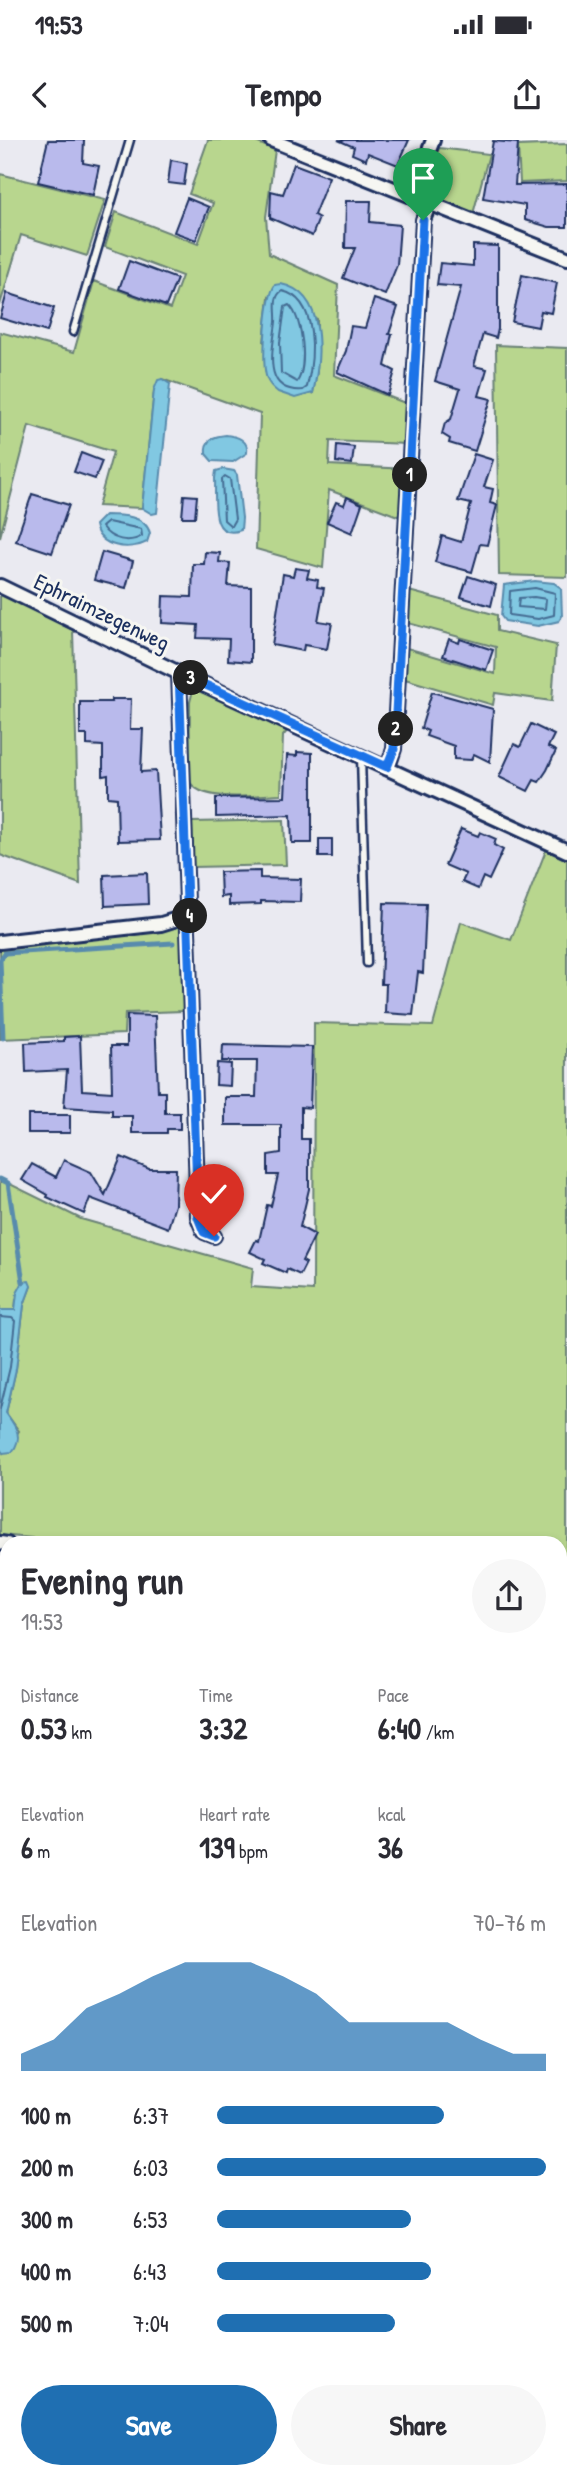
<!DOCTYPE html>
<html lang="en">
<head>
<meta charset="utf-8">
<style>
  :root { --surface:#fff; --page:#f7f7f7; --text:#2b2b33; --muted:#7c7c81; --accent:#1f6fb2 }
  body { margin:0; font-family:"Patrick Hand",sans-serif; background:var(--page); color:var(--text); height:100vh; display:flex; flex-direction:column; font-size:26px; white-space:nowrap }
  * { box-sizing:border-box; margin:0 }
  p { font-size:23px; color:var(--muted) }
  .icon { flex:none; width:38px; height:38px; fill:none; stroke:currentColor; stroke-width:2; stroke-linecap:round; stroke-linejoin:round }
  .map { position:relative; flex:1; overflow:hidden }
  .side { position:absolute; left:0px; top:1396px; width:567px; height:943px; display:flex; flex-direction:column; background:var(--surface); border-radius:21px 21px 0 0; box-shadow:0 4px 10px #0003 }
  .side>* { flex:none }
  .pin { position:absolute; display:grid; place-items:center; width:60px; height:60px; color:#fff; margin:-72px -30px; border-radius:50% 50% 50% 0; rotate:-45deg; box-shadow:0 0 7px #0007 }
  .pin .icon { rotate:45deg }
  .km { position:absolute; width:35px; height:35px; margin:-18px; border-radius:50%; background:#222; color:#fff; font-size:19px; line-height:35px; text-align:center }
  .round { display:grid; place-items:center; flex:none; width:74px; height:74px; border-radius:37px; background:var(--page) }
  .headline { display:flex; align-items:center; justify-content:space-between; height:119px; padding:0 21px }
  h1 { font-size:38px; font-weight:700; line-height:52px }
  .stats { display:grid; grid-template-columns:repeat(3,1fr); gap:10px; height:119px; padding:7px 21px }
  .stats div { display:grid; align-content:center }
  .stats b { font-size:30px; font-weight:700 }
  .stats small { font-size:19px; font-weight:400 }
  .stats p { font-size:19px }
  .chart { height:196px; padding:14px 21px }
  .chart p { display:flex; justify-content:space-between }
  .chart svg { width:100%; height:126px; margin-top:7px; fill:var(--accent); opacity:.7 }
  .cta { display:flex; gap:14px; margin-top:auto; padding:14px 21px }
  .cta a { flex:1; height:80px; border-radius:42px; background:var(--accent); color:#fff; font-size:28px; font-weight:700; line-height:80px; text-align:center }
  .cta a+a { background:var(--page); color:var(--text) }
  ul { padding:0 21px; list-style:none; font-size:23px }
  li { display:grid; grid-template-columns:112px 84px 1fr; align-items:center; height:52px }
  li i { height:18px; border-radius:9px; background:var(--accent) }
  .status { display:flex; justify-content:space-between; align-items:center; height:49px; padding:0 35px; background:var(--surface); direction:ltr }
  .status svg { height:19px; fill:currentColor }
  header { display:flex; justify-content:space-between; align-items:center; height:91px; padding:0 21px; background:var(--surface); font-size:32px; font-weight:700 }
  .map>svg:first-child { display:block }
</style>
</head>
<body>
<div class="status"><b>19:53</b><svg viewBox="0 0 49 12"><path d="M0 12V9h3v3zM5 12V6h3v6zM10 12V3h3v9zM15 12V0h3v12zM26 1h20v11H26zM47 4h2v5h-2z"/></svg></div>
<header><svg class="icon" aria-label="back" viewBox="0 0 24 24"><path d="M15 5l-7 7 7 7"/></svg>Tempo<svg class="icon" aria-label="share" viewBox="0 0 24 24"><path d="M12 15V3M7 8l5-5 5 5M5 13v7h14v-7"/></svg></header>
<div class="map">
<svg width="567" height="2339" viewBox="0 0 567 2339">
  <rect width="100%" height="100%" fill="#eaeaf1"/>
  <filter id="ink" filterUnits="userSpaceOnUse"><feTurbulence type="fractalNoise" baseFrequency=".0143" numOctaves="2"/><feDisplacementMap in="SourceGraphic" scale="14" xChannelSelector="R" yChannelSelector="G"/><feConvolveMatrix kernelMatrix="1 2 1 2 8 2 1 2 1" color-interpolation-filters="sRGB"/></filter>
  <g filter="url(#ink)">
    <g fill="#b8d68e" stroke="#6a8276" stroke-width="2" fill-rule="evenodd">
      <path d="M208 0H251L275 10 266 77 269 114 338 145 334 235 410 265 408 304 330 301 329 325 407 329 403 378 329 350 323 428 256 409 260 274 162 239 154 250 142 368 98 366 113 312 29 286 0 397V192L74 212 94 141 170 169 182 136 105 107 116 72 198 104 213 63 189 54ZM269 157 317 179V232L313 253 264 202Z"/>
      <polygon points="567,4 567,41 520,43 518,6"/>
      <polygon points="439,8 489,14 473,74 423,52"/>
      <polygon points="0,34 105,60 87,116 21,95 0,165"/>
      <polygon points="496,205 567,208 567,437 499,435"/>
      <polygon points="409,451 497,475 497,491 556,505 552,561 495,553 493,565 405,539 407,508 495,534 496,507 408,483"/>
      <polygon points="0,453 73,490 80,744 0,715"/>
      <path d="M200 549 288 590 283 596 281 654C258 655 199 664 189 640L190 562 193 550Z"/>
      <polygon points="284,680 286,725 193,727 192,682"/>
      <polygon points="546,710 567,720 567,1442 560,1441 560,1404 95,1404 0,1395 0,1309 3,1313 19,1291 6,1273 16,1229 24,1165 31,1146 16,1159 15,1170 0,1170 0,1039 81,1079 253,1128 251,1147 313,1151 314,883 433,886 461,782 511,800"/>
      <polygon points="183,785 184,871 125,873 124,894 0,899 0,810 9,805"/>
    </g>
    <g fill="#81c8e2" stroke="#588bad" stroke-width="2">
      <path d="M281 144C327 153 321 218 313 253L295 258 278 252C273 248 269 245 267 239 261 224 266 157 275 145Z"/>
      <polygon points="162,239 170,244 157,373 152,374 142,368 154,250 158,240"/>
      <path d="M226 295C237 296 249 300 247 313L233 322 212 321 206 314C204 299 215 296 226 295Z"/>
      <path d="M223 329 234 331 237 335 242 378 241 390C209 401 216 359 215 338L216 331Z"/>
      <path d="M105 375C121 375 145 375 150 393L147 402C130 411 99 408 95 385Z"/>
      <polygon points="535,441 554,443 561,448 562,476 559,481 538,486 505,481 501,476 504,445"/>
      <path d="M29 1141 31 1146 24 1165 16 1229 6 1273C16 1287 24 1297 12 1312L3 1313 0 1309V1170H15L17 1153 23 1142Z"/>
      <rect x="0" y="2079" width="7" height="118"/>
      <polygon points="560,2154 567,2157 567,2272 560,2271"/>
    </g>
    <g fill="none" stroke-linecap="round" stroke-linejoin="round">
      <g stroke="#446c93" stroke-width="2">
        <path d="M282 151C319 159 314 219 307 247L303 250C261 253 273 209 276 182 277 171 272 157 282 151Z"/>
        <path d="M289 165C303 178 308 226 297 242L281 233 280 203 285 167Z"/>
        <polygon points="225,336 230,339 235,379 231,386 224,380 222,339"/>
        <path d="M108 382 141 389 142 396C129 404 111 400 102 387Z"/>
        <polygon points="535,448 555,453 554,475 538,479 509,475 510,451"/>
        <polygon points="534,457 546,459 545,469 518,467 519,458"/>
        <polyline points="0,1177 12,1178 15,1181 10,1227 0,1269"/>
      </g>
      <g stroke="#588bad" stroke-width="5">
        <polyline points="3,898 0,820 5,813 173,803"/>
        <polyline points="0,1039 8,1043 23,1142"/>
      </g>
    </g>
    <g fill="#b9baec" stroke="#1b2f5e" stroke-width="2">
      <polygon points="48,0 84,0 83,23 99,26 93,55 38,42"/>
      <polygon points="338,0 409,0 398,25 368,13 366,20 352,14 354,7"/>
      <polygon points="493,1 518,3 515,45 567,44 567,87 549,87 525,80 525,65 483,58"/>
      <polygon points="171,20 187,23 184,45 168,43"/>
      <polygon points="294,24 329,37 314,75 319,78 312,96 270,78 271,51 283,54"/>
      <polygon points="187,58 209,67 196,100 174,92"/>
      <polygon points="346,61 371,61 370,82 400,85 397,125 385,155 343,138 355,108 345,108"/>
      <polygon points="473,105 498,106 498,189 496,198 483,194 474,226 487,229 479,256 491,259 475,311 449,303 450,299 442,294 445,283 451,279 460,249 435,241 461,147 437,145 440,123 473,126"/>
      <polygon points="129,121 177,139 166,166 119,149"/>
      <polygon points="522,135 557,143 551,173 541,171 538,187 512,182"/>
      <polygon points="7,153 54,168 47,192 0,178"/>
      <polygon points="374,159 398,167 389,194 392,194 385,226 395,231 388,255 337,232 346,211 351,186 365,188"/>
      <polygon points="337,305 354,307 352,324 336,322"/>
      <polygon points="81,313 102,321 95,339 74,332"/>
      <polygon points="474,314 493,320 484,347 493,349 490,363 497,365 487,405 480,404 472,432 435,422 442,396 461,402 471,364 458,361"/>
      <polygon points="32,354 69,365 52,413 16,401"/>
      <polygon points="184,355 197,356 195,377 182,377"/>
      <polygon points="347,357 362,364 352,393 327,382 336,362 344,365"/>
      <polygon points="102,412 133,421 126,448 94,440"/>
      <polygon points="205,412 220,413 219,422 230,423 228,446 251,447 251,522 228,520 229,499 197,498 198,485 162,483 163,456 192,457 193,424 204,424"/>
      <polygon points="295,428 309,430 307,438 318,440 317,447 324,448 318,481 332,483 327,509 304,505 303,511 272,505 283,434 293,436"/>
      <polygon points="468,436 496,445 491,466 461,457"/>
      <polygon points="449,499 459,503 460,499 493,510 486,530 443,516"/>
      <polygon points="432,552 493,569 490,622 474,614 471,620 454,619 454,606 426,596 428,591 421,588"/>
      <polygon points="111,559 131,559 130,589 143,589 141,632 156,631 160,700 118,701 117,658 108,657 108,635 103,636 103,606 87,605 87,595 80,595 80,562 112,562"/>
      <polygon points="531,584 554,595 548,607 556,611 547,630 539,642 534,640 528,651 499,637 514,604 520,607"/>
      <polygon points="297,612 312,613 312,703 292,703 291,675 216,677 216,658 285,657 287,615 297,616"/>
      <polygon points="461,689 478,696 480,692 496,699 494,705 503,710 489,740 483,737 478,749 462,742 466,734 445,725"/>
      <rect x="319" y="699" width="13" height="18"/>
      <polygon points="260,731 260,738 301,739 300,762 261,761 261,764 229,765 229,756 221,757 220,732"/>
      <polygon points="147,733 148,764 105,766 104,735"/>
      <polygon points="384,763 426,764 423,833 418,832 413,875 385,873 386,844 381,844"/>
      <polygon points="127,875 155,876 158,952 165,952 165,973 180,973 180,989 167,989 167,993 132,993 132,976 112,976 112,970 64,967 67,930 26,932 25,903 64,901 64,897 80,896 82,950 112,952 111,906 127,906"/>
      <polygon points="223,905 312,907 310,968 301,967 301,999 309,999 309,1049 300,1087 315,1095 302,1121 306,1123 300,1135 287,1129 286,1133 263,1123 265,1119 250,1112 256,1100 259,1101 267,1065 271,1066 278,1035 268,1035 268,1015 281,1013 281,985 225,985 225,957 256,957 257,921 222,921"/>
      <polygon points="217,923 231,924 230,946 216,945"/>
      <rect x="28" y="975" width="42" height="18"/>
      <polygon points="121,1017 149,1029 176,1029 175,1065 168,1088 90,1058 84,1074 47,1057 48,1055 22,1040 32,1024 56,1037 64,1020 91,1032 105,1055"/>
    </g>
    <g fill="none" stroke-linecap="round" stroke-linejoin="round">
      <g stroke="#1b2f5e" stroke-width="11">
        <g id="lane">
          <polyline points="73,192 130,0"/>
          <polyline points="361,617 367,823"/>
          <polyline points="85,2339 85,2333"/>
          <polyline points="428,2339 429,2333"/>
        </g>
      </g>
      <g stroke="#1b2f5e" stroke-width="18">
        <g id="street">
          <polyline points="271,0 567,118"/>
          <polyline points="412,56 433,0"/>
          <polyline points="0,446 179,533 567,711"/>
          <polyline points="179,533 198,1077 204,1092 214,1096"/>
          <polyline points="388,627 394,609 423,80 430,63"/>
          <polyline points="0,802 161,784 190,775"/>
          <polyline points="0,1403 7,1404"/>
          <polyline points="560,1453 567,1453"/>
          <polyline points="0,1586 7,1587"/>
          <polyline points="560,1660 567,1661"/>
          <polyline points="0,1780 7,1781"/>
          <polyline points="560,1875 567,1877"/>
          <polyline points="0,2028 7,2028"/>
          <polyline points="560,2111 567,2114"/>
        </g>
      </g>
      <use href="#lane" stroke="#f6f6f2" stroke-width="6"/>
      <use href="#street" stroke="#f6f6f2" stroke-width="12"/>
    </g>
  </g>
  <g fill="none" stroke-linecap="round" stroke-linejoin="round" filter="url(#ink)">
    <g stroke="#fff" stroke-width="14">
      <polyline id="route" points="214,1096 204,1092 198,1077 179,533 387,627 394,609 423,80"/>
    </g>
    <use href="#route" stroke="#1a73e8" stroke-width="9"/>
  </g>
  <g text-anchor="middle" stroke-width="6" stroke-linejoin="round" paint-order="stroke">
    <g font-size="23" fill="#1b2f5e" stroke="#f6f6f2">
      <text transform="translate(102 472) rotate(26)" y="8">Ephraimzegenweg</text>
    </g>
  </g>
</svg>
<div class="pin" style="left:423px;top:80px;background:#1e9e55"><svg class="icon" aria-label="arrive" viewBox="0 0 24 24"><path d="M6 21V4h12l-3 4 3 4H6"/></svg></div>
<div class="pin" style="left:214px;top:1096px;background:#d93025"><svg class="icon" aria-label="check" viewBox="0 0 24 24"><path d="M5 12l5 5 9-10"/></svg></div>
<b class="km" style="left:410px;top:335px">1</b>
<b class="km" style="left:396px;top:589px">2</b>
<b class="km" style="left:191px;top:538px">3</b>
<b class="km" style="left:190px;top:776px">4</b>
<section class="side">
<div class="headline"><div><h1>Evening run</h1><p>19:53</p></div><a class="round"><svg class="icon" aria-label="share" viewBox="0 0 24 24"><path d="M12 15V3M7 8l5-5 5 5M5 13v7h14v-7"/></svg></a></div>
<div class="stats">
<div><p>Distance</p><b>0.53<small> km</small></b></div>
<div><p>Time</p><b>3:32</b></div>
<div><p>Pace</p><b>6:40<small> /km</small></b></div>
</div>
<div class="stats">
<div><p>Elevation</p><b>6<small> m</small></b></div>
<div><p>Heart rate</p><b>139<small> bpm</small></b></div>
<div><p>kcal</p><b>36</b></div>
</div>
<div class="chart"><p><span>Elevation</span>70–76 m</p>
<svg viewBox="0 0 160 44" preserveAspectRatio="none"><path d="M0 44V38L10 33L20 22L30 17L40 11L50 6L60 6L70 6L80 11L90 17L100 27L110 27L120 27L130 27L140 33L150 38L160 38V44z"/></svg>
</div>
<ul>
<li><b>100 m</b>6:37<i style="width:69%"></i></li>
<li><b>200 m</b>6:03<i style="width:100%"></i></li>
<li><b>300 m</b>6:53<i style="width:59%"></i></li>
<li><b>400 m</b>6:43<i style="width:65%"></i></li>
<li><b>500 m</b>7:04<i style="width:54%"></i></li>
</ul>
<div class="cta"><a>Save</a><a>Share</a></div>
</section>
</div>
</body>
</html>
